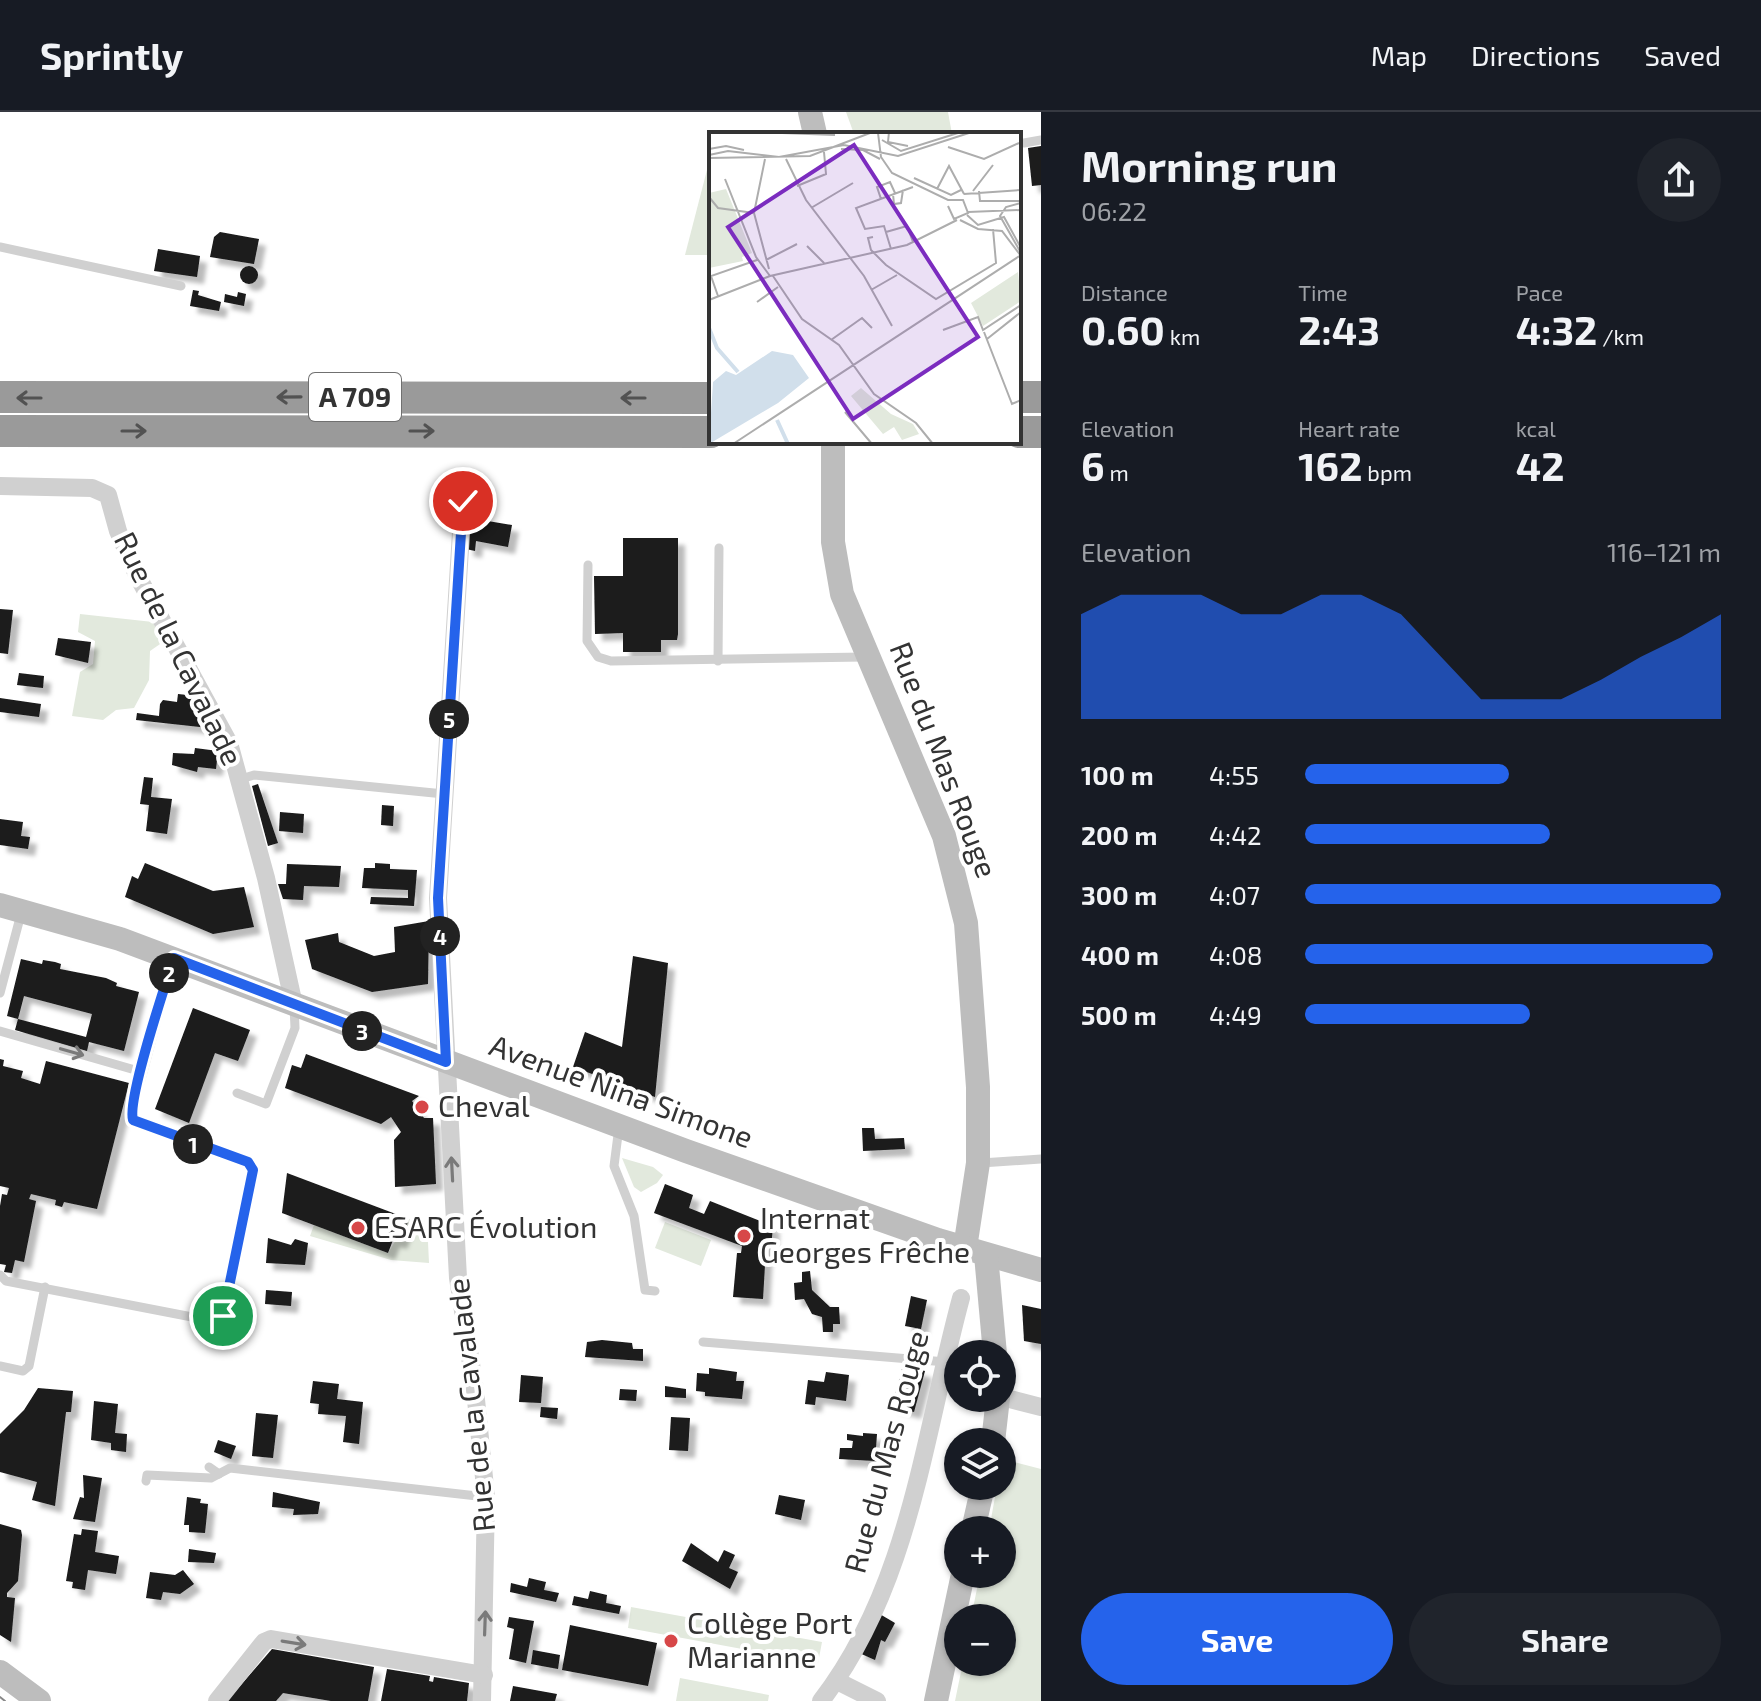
<!DOCTYPE html>
<html lang="en">
<head>
<meta charset="utf-8">
<style>
  :root { --surface:#171b24; --page:#20242c; --text:#f1f3f6; --muted:#9ea1a6; --line:#363941; --accent:#2563eb }
  body { margin:0; font-family:"Exo 2",sans-serif; background:var(--page); color:var(--text); height:100vh; display:flex; flex-direction:column; font-size:30px; white-space:nowrap }
  * { box-sizing:border-box; margin:0 }
  p { font-size:26px; color:var(--muted) }
  .icon { flex:none; width:44px; height:44px; fill:none; stroke:currentColor; stroke-width:2; stroke-linecap:round; stroke-linejoin:round }
  .map { position:relative; flex:1; overflow:hidden }
  .side { display:flex; flex-direction:column; background:var(--surface); width:720px }
  .side>* { flex:none }
  .fabs { position:absolute; left:944px; top:1228px; display:grid; gap:16px }
  .fabs a { display:grid; place-items:center; width:72px; height:72px; border-radius:50%; background:var(--surface); box-shadow:0 2px 6px #0004; font-size:40px }
  .pin { position:absolute; display:grid; place-items:center; width:68px; height:68px; color:#fff; margin:-34px; border:4px solid #fff; border-radius:50%; box-shadow:0 2px 8px #0007 }
  .km { position:absolute; width:40px; height:40px; margin:-20px; border-radius:50%; background:#222; color:#fff; font-size:22px; line-height:40px; text-align:center }
  .round { display:grid; place-items:center; flex:none; width:84px; height:84px; border-radius:42px; background:var(--page) }
  .headline { display:flex; align-items:center; justify-content:space-between; height:136px; padding:0 40px }
  h1 { font-size:44px; font-weight:700; line-height:60px }
  .figures { display:grid; grid-template-columns:repeat(3,1fr); gap:12px; height:136px; padding:8px 40px }
  .figures div { display:grid; align-content:center }
  .figures b { font-size:40px; font-weight:700 }
  .figures small { font-size:22px; font-weight:400 }
  .figures p { font-size:22px }
  .chart { height:224px; padding:16px 40px }
  .chart p { display:flex; justify-content:space-between }
  .chart svg { width:100%; height:144px; margin-top:8px; fill:var(--accent); opacity:.7 }
  .action { display:flex; gap:16px; margin-top:auto; padding:16px 40px }
  .action a { flex:1; height:92px; border-radius:48px; background:var(--accent); color:#fff; font-size:32px; font-weight:700; line-height:92px; text-align:center }
  .action a+a { background:var(--page); color:var(--text) }
  ul { padding:0 40px; list-style:none; font-size:26px }
  li { display:grid; grid-template-columns:128px 96px 1fr; align-items:center; height:60px }
  li i { height:20px; border-radius:10px; background:var(--accent) }
  header { display:flex; align-items:center; gap:48px; box-sizing:border-box; height:112px; padding:0 40px; background:var(--surface); border-bottom:2px solid var(--line) }
  header strong { font-size:38px }
  nav { display:flex; gap:44px; margin-inline-start:auto; font-size:28px }
  main { display:flex; flex:1; min-height:0 }
  .map>svg:first-child { display:block }
</style>
</head>
<body>
<header>
<strong>Sprintly</strong>
<nav><a>Map</a><a>Directions</a><a>Saved</a></nav>
</header>
<main>
<div class="map">
<svg width="1041" height="1589" viewBox="0 0 1041 1589">
  <defs>
    <filter id="shadow"><feDropShadow dx="7" dy="7" stdDeviation="2" flood-color="#0004"/></filter>
  </defs>
  <rect width="100%" height="100%" fill="#fff"/>
  <g fill="#e2e9dd">
    <polygon points="846,0 948,0 952,22 854,22"/>
    <polygon points="708,54 711,54 711,143 685,143"/>
    <polygon points="80,502 153,510 163,530 150,539 149,568 134,596 116,598 103,608 72,604 80,560 93,552 95,529 78,520"/>
    <polygon points="622,1046 653,1055 663,1063 657,1071 641,1080 634,1075"/>
    <polygon points="409,1107 427,1109 429,1151 391,1148 310,1124 314,1113 388,1141"/>
    <polygon points="665,1110 711,1128 701,1154 655,1136"/>
    <polygon points="1003,1347 1041,1357 1041,1589 955,1589 963,1550 1002,1550 1002,1506 971,1506 980,1462 1002,1462 1002,1418 989,1418 997,1374 1002,1374"/>
    <polygon points="631,1495 822,1530 818,1551 628,1516"/>
    <polygon points="680,1566 769,1583 768,1589 676,1589"/>
  </g>
  <g fill="#1a1a1a" filter="url(#shadow)">
    <polygon points="1041,34 1041,73 1032,74 1028,36"/>
    <polygon points="220,120 259,127 254,152 210,145 214,125"/>
    <polygon points="158,137 200,144 197,165 154,159"/>
    <circle cx="249" cy="163" r="9"/>
    <polygon points="193,178 199,179 198,183 221,190 219,199 190,194"/>
    <polygon points="238,180 246,182 244,194 224,190 225,182 237,185"/>
    <polygon points="470,406 512,413 508,435 476,429 475,439 466,437"/>
    <polygon points="623,426 678,426 678,522 677,528 661,528 661,540 623,540 623,521 595,522 594,464 623,464"/>
    <polygon points="0,497 13,498 8,542 0,541"/>
    <polygon points="58,526 91,530 88,551 55,543"/>
    <polygon points="19,561 44,564 43,576 17,573"/>
    <polygon points="178,582 197,584 196,596 202,597 200,615 136,608 137,601 159,604 160,592 163,588 177,590"/>
    <polygon points="0,586 41,592 39,605 0,600"/>
    <polygon points="195,636 218,639 216,657 198,655 197,660 172,653 173,641 194,642"/>
    <polygon points="144,665 153,666 151,685 172,687 167,722 146,719 149,693 140,692"/>
    <polygon points="258,672 278,731 268,734 252,674"/>
    <polygon points="382,693 394,694 393,714 381,713"/>
    <polygon points="280,700 304,702 303,721 279,719"/>
    <polygon points="0,707 23,710 21,724 30,725 28,737 0,733"/>
    <polygon points="145,751 213,779 244,775 254,815 213,822 125,785 132,764 138,767"/>
    <polygon points="375,751 390,752 390,757 417,758 414,794 370,792 371,785 408,786 408,778 362,776 364,756 375,756"/>
    <polygon points="287,752 341,754 339,775 304,774 303,788 283,787 278,772 286,772"/>
    <polygon points="429,809 428,872 372,880 312,857 305,828 338,821 339,830 374,844 395,840 394,815"/>
    <polygon points="633,844 668,851 655,985 573,955 585,920 622,935"/>
    <polygon points="21,847 42,852 43,848 55,850 61,852 60,857 106,866 117,871 116,874 139,880 124,939 89,930 87,939 15,918 18,907 86,925 92,902 24,884 18,907 7,904"/>
    <polygon points="193,896 250,918 238,949 215,941 189,1011 155,997"/>
    <polygon points="306,942 419,984 412,989 424,1006 433,1006 436,1072 395,1075 394,1028 401,1020 391,1005 381,1012 285,976 292,953 301,956"/>
    <polygon points="0,947 4,948 3,954 23,959 21,966 40,972 46,949 129,971 97,1097 64,1090 62,1095 55,1093 56,1088 31,1082 29,1087 36,1089 24,1150 15,1148 12,1161 4,1160 6,1153 0,1152 0,1094 2,1082 7,1083 9,1076 0,1074"/>
    <polygon points="862,1016 874,1016 875,1027 904,1026 905,1037 863,1039"/>
    <polygon points="287,1061 409,1107 400,1130 393,1128 388,1141 282,1101"/>
    <polygon points="665,1072 693,1083 689,1096 704,1102 710,1089 773,1114 771,1136 766,1136 763,1187 733,1185 737,1141 741,1141 742,1134 654,1101"/>
    <polygon points="268,1126 291,1133 295,1127 308,1131 305,1153 266,1151"/>
    <polygon points="810,1159 812,1178 830,1195 839,1195 840,1212 833,1212 833,1220 823,1220 822,1205 812,1202 804,1187 795,1188 794,1171 802,1170 802,1160"/>
    <polygon points="266,1178 292,1180 291,1194 265,1192"/>
    <polygon points="911,1184 927,1188 921,1217 905,1214"/>
    <polygon points="1022,1193 1041,1197 1041,1232 1024,1229"/>
    <polygon points="602,1228 632,1231 633,1237 643,1237 643,1249 585,1245 587,1230"/>
    <polygon points="903,1253 925,1259 914,1300 892,1294"/>
    <polygon points="709,1256 737,1260 736,1269 744,1269 742,1287 705,1284 705,1280 696,1279 697,1261 709,1262"/>
    <polygon points="826,1260 849,1263 846,1289 816,1285 815,1293 805,1292 808,1268 824,1270"/>
    <polygon points="521,1263 543,1265 541,1291 519,1290"/>
    <polygon points="313,1269 339,1272 337,1287 363,1290 359,1332 343,1330 346,1304 318,1302 319,1292 310,1291"/>
    <polygon points="665,1274 686,1277 686,1286 665,1285"/>
    <polygon points="38,1276 73,1279 71,1300 66,1300 55,1394 32,1388 37,1370 0,1360 0,1322 24,1298"/>
    <polygon points="620,1277 637,1278 636,1289 619,1288"/>
    <polygon points="94,1289 118,1292 115,1321 127,1322 126,1340 111,1338 111,1331 91,1328"/>
    <polygon points="541,1295 558,1296 557,1307 540,1305"/>
    <polygon points="256,1301 278,1303 273,1346 252,1344"/>
    <polygon points="671,1305 690,1306 688,1339 669,1338"/>
    <polygon points="863,1321 877,1322 875,1349 839,1347 840,1336 852,1336 853,1329 847,1328 847,1322 863,1324"/>
    <polygon points="218,1328 236,1334 231,1347 214,1340"/>
    <polygon points="83,1363 102,1366 95,1410 73,1407 80,1385 84,1386"/>
    <polygon points="273,1380 320,1390 318,1402 293,1403 294,1397 272,1395"/>
    <polygon points="779,1383 805,1388 801,1408 775,1402"/>
    <polygon points="187,1385 201,1387 200,1391 208,1392 205,1421 189,1420 189,1413 184,1413"/>
    <polygon points="0,1412 21,1418 22,1423 18,1469 7,1481 7,1485 15,1486 11,1530 0,1523"/>
    <polygon points="82,1417 98,1419 95,1440 119,1444 116,1462 88,1458 85,1478 72,1476 73,1470 66,1469 74,1422 81,1423"/>
    <polygon points="691,1431 718,1450 724,1438 735,1443 729,1456 738,1460 730,1477 682,1449"/>
    <polygon points="189,1437 216,1441 214,1451 188,1450"/>
    <polygon points="183,1458 194,1472 180,1482 163,1480 161,1488 146,1486 150,1460 175,1463"/>
    <polygon points="529,1466 546,1470 544,1478 559,1481 556,1490 510,1480 511,1471 527,1475"/>
    <polygon points="590,1479 607,1483 606,1491 621,1494 619,1502 572,1493 574,1484 588,1487"/>
    <polygon points="878,1501 895,1511 885,1530 881,1528 875,1548 857,1540"/>
    <polygon points="509,1505 534,1509 526,1551 509,1547 514,1517 507,1515"/>
    <polygon points="570,1513 657,1531 648,1574 562,1558"/>
    <polygon points="272,1537 374,1555 368,1589 331,1589 283,1581 276,1589 227,1589"/>
    <polygon points="533,1538 560,1543 558,1557 531,1552"/>
    <polygon points="387,1557 430,1564 429,1569 433,1570 434,1565 469,1571 467,1589 381,1589"/>
    <polygon points="513,1574 557,1582 555,1589 510,1589"/>
  </g>
  <g fill="none" stroke-linecap="round" stroke-linejoin="round">
    <g stroke="#d0d0d0" stroke-width="9">
      <polyline points="1024,31 1041,28"/>
      <polyline points="0,135 181,174"/>
      <polyline points="588,453 587,529 598,545 611,549 865,545"/>
      <polyline points="718,549 719,436"/>
      <polyline points="241,667 254,663 444,682"/>
      <polyline points="0,881 21,802"/>
      <polyline points="0,919 142,960"/>
      <polyline points="237,981 266,992 295,916 294,893"/>
      <polyline points="619,1015 614,1054 634,1104 645,1178 655,1179"/>
      <polyline points="981,1051 1041,1047"/>
      <polyline points="0,1163 6,1169 223,1211 253,1056 248,1050 133,1008 131,1004 173,850"/>
      <polyline points="703,1230 946,1250"/>
      <polyline points="0,1254 23,1259 29,1254 45,1175"/>
      <polyline points="209,1355 219,1362"/>
      <polyline points="146,1369 147,1363 211,1366 230,1356 486,1385"/>
    </g>
    <g stroke="#d0d0d0" stroke-width="18">
      <polyline points="0,374 92,376 108,383 118,419 137,463 229,631 266,766 294,893"/>
      <polyline points="463,389 438,786 458,1166 475,1278 486,1385 482,1589"/>
      <polyline points="1002,1285 1041,1295"/>
      <polyline points="837,1569 877,1589"/>
      <polyline points="217,1589 264,1530 271,1527 484,1563"/>
      <path d="M821 1589C910 1474 924 1322 961 1186"/>
    </g>
    <g stroke="#bdbdbd" stroke-width="24">
      <polyline points="810,0 815,22"/>
      <polyline points="833,330 833,430 842,482 944,724 966,811 978,975 978,1051 965,1136"/>
      <polyline points="0,793 120,827 686,1039 938,1128 1041,1158"/>
      <polyline points="986,1143 995,1242"/>
      <polyline points="993,1330 998,1286"/>
      <polyline points="973,1418 983,1374"/>
      <polyline points="0,1560 39,1589"/>
      <polyline points="936,1589 963,1462"/>
    </g>
    <g stroke="#9a9a9a" stroke-width="32">
      <polyline points="0,285 711,286"/>
      <polyline points="1019,285 1041,285"/>
      <polyline points="0,319 711,320"/>
      <polyline points="1019,320 1041,320"/>
    </g>
    <polyline stroke="#888" stroke-width="2" points="0,1585 5,1589"/>
  </g>
  <defs><path id="oneway-shaft" d="M-6 0H5M1.5-3L5.5 0L1.5 3" fill="none" stroke-width="1.6" stroke-linecap="round" stroke-linejoin="round" transform="scale(2)"/></defs>
  <g stroke="#525252">
    <use href="#oneway-shaft" transform="translate(289 285) rotate(179)"/>
    <use href="#oneway-shaft" transform="translate(29 286) rotate(-180)"/>
    <use href="#oneway-shaft" transform="translate(633 286) rotate(-180)"/>
    <use href="#oneway-shaft" transform="translate(134 319)"/>
    <use href="#oneway-shaft" transform="translate(422 319)"/>
  </g>
  <g stroke="#7a7a7a">
    <use href="#oneway-shaft" transform="translate(72 940) rotate(16)"/>
    <use href="#oneway-shaft" transform="translate(452 1057) rotate(-93)"/>
    <use href="#oneway-shaft" transform="translate(485 1511) rotate(-88)"/>
    <use href="#oneway-shaft" transform="translate(294 1531) rotate(9)"/>
  </g>
  <g fill="none" stroke-linecap="round" stroke-linejoin="round">
    <g stroke="#fff" stroke-width="16">
      <path id="route" d="M223 1204 253 1058 248 1050 133 1008C127 987 165 874 174 846L446 950 438 786 463 389"/>
    </g>
    <use href="#route" stroke="#2563eb" stroke-width="10"/>
  </g>
  <g fill="#d74748" stroke="#fff" stroke-width="3">
    <circle cx="422" cy="995" r="8"/>
    <circle cx="358" cy="1116" r="8"/>
    <circle cx="744" cy="1124" r="8"/>
    <circle cx="671" cy="1529" r="8"/>
  </g>
  <g text-anchor="middle" stroke-width="8" stroke-linejoin="round" paint-order="stroke">
    <rect fill="#fff" stroke="#707070" stroke-width="2" x="309" y="261" width="92" height="48" rx="6"/>
    <g font-size="28" font-weight="bold" fill="#333">
      <text x="355" y="295">A 709</text>
    </g>
    <g font-size="30" fill="#333" stroke="#fff">
      <text transform="translate(178 537) rotate(64)" y="10">Rue de la Cavalade</text>
      <text transform="translate(943 648) rotate(69)" y="10">Rue du Mas Rouge</text>
      <text transform="translate(621 980) rotate(20)" y="10">Avenue Nina Simone</text>
      <text transform="translate(472 1293) rotate(-96)" y="10">Rue de la Cavalade</text>
      <text transform="translate(887 1340) rotate(-75)" y="10">Rue du Mas Rouge</text>
    </g>
    <g font-size="30" fill="#333" stroke="#fff" text-anchor="start">
      <text x="438" y="1005">Cheval</text>
      <text x="760" y="1117">Internat<tspan x="760" dy="34">Georges Frêche</tspan></text>
      <text x="374" y="1126">ESARC Évolution</text>
      <text x="687" y="1522">Collège Port<tspan x="687" dy="34">Marianne</tspan></text>
    </g>
  </g>
  <g transform="translate(709 20)">
    <rect width="312" height="312" fill="#fff"/>
    <path d="M17 57 43 121 33 125 34 129 0 136V61ZM309 140 312 169 274 194 262 171ZM152 256 182 282 204 292 210 302 193 308 185 295 174 302 142 264Z" fill="#e2e9dd"/>
    <path d="M63 219 84 223 100 246 69 271 0 312 4 250 17 239 27 243Z" fill="#d1dfeb"/>
    <path fill="none" stroke="#d1dfeb" stroke-width="4" d="M0 196 8 216 29 240M68 288 79 312"/>
    <path fill="none" stroke="#adadad" stroke-width="2" d="M44 0 126 3M180 0 179 10 199 14M169 1 172 25 183 41 239 68H254L259 81 245 87 239 74M173 8 192 19 252 0M239 15 275 27 310 11M0 17 17 14 35 18M132 17 154 18 171 27M0 23 19 19 70 25 135 13 189 24 263 0M0 26 101 24 161 1M56 27 45 81 60 137M77 27 97 68 155 144 183 194M205 46 242 63 252 58M16 47 47 125 61 144M88 54 117 42 115 20M228 57 240 34 255 62M264 59 284 33M270 59 271 69H312M184 62 185 72 192 71 194 58M255 62 312 58M0 65 9 76 45 81M172 67 168 55 181 50 186 61M312 71 297 75 291 84 312 121M102 76 144 51M259 80 312 78M258 83 269 93 295 85 312 116M251 88 269 97 293 99 312 124M177 100 198 94 204 110M164 105 159 106 162 118 177 133 227 167 287 131 284 97M98 114 115 131M182 117 175 94 156 97 147 76 204 55M57 128 88 112M64 144 93 187 130 213 165 262 207 291 224 312M162 158 188 143M9 164 2 144 48 128M0 168 61 144 198 113 248 88M48 170 69 155M234 198 269 185 274 198 312 173M275 200 303 272 312 268M278 207 312 180M122 208 153 186 163 196M136 280 163 312M24 312 312 123"/>
    <path fill="#7b2cbf" fill-opacity="0.15" stroke="#7b2cbf" stroke-width="4" d="M145 13 269 205 144 287 19 95Z"/>
    <rect width="312" height="312" fill="none" stroke="#333" stroke-width="4"/>
  </g>
</svg>
<div class="fabs">
<a><svg class="icon" aria-label="locate" viewBox="0 0 24 24"><circle cx="12" cy="12" r="6"/><path d="M12 2v4M12 18v4M2 12h4M18 12h4"/></svg></a>
<a><svg class="icon" aria-label="layers" viewBox="0 0 24 24"><path d="M12 4l9 5-9 5-9-5zM3 14l9 5 9-5"/></svg></a>
<a>+</a>
<a>−</a>
</div>
<div class="pin" style="left:223px;top:1204px;background:#1e9e55"><svg class="icon" aria-label="arrive" viewBox="0 0 24 24"><path d="M6 21V4h12l-3 4 3 4H6"/></svg></div>
<div class="pin" style="left:463px;top:389px;background:#d93025"><svg class="icon" aria-label="check" viewBox="0 0 24 24"><path d="M5 12l5 5 9-10"/></svg></div>
<b class="km" style="left:193px;top:1032px">1</b>
<b class="km" style="left:169px;top:861px">2</b>
<b class="km" style="left:362px;top:919px">3</b>
<b class="km" style="left:440px;top:824px">4</b>
<b class="km" style="left:449px;top:607px">5</b>
</div>
<section class="side">
<div class="headline"><div><h1>Morning run</h1><p>06:22</p></div><a class="round"><svg class="icon" aria-label="share" viewBox="0 0 24 24"><path d="M12 15V3M7 8l5-5 5 5M5 13v7h14v-7"/></svg></a></div>
<div class="figures">
<div><p>Distance</p><b>0.60<small> km</small></b></div>
<div><p>Time</p><b>2:43</b></div>
<div><p>Pace</p><b>4:32<small> /km</small></b></div>
</div>
<div class="figures">
<div><p>Elevation</p><b>6<small> m</small></b></div>
<div><p>Heart rate</p><b>162<small> bpm</small></b></div>
<div><p>kcal</p><b>42</b></div>
</div>
<div class="chart"><p><span>Elevation</span>116–121 m</p>
<svg viewBox="0 0 160 44" preserveAspectRatio="none"><path d="M0 44V12L10 6L20 6L30 6L40 12L50 12L60 6L70 6L80 12L90 25L100 38L110 38L120 38L130 32L140 25L150 19L160 12V44z"/></svg>
</div>
<ul>
<li><b>100 m</b>4:55<i style="width:49%"></i></li>
<li><b>200 m</b>4:42<i style="width:59%"></i></li>
<li><b>300 m</b>4:07<i style="width:100%"></i></li>
<li><b>400 m</b>4:08<i style="width:98%"></i></li>
<li><b>500 m</b>4:49<i style="width:54%"></i></li>
</ul>
<div class="action"><a>Save</a><a>Share</a></div>
</section>
</main>
</body>
</html>
